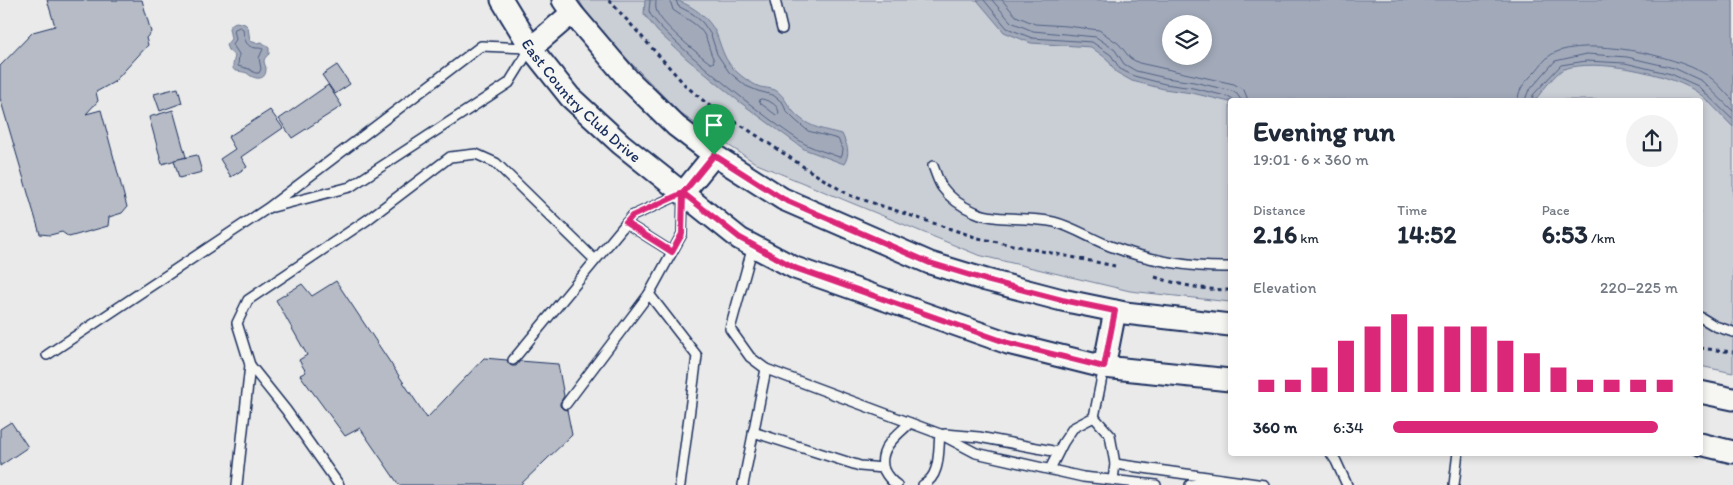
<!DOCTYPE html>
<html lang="en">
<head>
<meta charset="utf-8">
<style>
  :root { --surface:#fff; --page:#f2f2f3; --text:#1f2937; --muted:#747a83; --accent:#db2777 }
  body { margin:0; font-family:Itim,sans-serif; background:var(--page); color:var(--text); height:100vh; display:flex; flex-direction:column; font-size:19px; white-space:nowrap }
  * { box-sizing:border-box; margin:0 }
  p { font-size:16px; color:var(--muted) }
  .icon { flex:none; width:28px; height:28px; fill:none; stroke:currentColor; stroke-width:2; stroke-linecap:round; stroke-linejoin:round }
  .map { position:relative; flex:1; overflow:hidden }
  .details { position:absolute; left:1228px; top:98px; width:475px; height:358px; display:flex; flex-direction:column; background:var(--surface); border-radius:5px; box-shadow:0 2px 8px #0003 }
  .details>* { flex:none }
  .buttons { position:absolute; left:1162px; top:15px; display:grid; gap:10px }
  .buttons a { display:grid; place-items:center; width:50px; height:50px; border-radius:50%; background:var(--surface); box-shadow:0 2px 8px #0003; font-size:25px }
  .pin { position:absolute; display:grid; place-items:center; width:42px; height:42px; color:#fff; margin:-51px -21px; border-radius:50% 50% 50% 0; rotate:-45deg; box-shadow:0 0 5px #0007 }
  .pin .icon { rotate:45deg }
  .round { display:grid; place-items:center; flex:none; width:52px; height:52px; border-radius:26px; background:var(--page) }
  .headline { display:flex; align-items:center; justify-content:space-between; height:85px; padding:0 25px }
  h1 { font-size:28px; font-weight:800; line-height:38px }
  .metrics { display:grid; grid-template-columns:repeat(3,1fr); gap:8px; height:85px; padding:5px 25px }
  .metrics div { display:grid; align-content:center }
  .metrics b { font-size:25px; font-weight:800 }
  .metrics small { font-size:14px; font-weight:400 }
  .metrics p { font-size:14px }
  .chart { height:140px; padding:10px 25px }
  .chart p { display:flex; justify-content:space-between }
  .chart svg { width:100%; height:90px; margin-top:5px; stroke:var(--accent); stroke-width:6 }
  ul { padding:0 25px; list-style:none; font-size:16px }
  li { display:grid; grid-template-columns:80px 60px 1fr; align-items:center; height:38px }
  li i { height:12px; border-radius:6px; background:var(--accent) }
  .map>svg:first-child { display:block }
</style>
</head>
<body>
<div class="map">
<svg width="1733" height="485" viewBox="0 0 1733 485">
  <rect width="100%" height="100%" fill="#e9eae9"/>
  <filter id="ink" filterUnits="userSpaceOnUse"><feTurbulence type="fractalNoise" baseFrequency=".02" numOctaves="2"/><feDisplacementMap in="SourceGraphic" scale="10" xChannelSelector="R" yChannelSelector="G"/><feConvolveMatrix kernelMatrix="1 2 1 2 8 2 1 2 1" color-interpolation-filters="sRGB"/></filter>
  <g filter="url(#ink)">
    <path fill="#caced5" stroke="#727e9a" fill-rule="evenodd" d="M579 0H1733V373L1700 366V100H1230V302L1130 291 978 255 757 164 681 114 594 25ZM1171 24H1204V56H1171Z"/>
    <g fill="#a2aaba" stroke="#6c7995" fill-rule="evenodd">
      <path d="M645 0C654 0 672 0 679 1 694 7 709 18 716 33 721 45 723 57 732 67 739 75 750 83 760 87 765 88 770 88 775 90 784 95 786 103 792 110 806 127 821 129 842 134 847 145 851 153 844 164L804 149 741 103 687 59 657 31 644 14Z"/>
      <path d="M977 0H1733V127C1723 117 1706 97 1694 90 1666 73 1596 58 1564 69 1556 72 1541 93 1535 100H1230V102L1192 93 1164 89 1132 81 1116 72 1107 59 1091 47 1031 43 1004 32ZM1171 24H1204V56H1171Z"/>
      <path d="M236 22 245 24 248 27 250 41 256 43 262 42 269 48V54C267 56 264 58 264 61 264 64 266 66 266 69 266 82 253 79 247 73 234 69 230 75 235 56L228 50 226 45 231 39 229 28 232 24Z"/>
    </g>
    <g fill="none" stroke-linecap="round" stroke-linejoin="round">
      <g stroke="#516083" stroke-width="1">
        <path d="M650 0C650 3 649 8 649 11 654 31 785 134 807 145 817 150 829 153 839 157L842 156 843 149 838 139 808 131 795 120 786 111 783 103 773 95 758 91 746 86 729 72 717 54 711 35 703 23 693 14 678 6 676 0"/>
        <path d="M656 0C656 4 655 8 657 12 664 27 696 52 710 63H713L714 60C710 53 709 46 706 38 699 23 685 19 673 10L670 0"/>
        <polyline points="984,0 1007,28 1032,38 1092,42 1111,55 1120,69 1134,76 1165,84 1193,88 1230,97 1234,100"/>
        <polyline points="992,0 1011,22 1033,31 1096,37 1115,50 1124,64 1136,71 1166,78 1194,82 1232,91 1237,94 1241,100"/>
        <polyline points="1002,0 1016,16 1035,24 1067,26 1099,30 1119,44 1130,58 1139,63 1234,84 1244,90 1248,100"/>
        <path d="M240 27 243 29C244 38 245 47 256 48 258 48 261 48 263 49L259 58 261 69 259 73H255L249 69 238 66 239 54 233 45 236 39 234 30Z"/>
        <path d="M762 99C770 101 779 105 779 114L776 115 760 103 759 100Z"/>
        <path d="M1518 100C1518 88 1527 80 1535 72 1541 65 1546 57 1554 53 1588 37 1674 55 1705 74 1716 80 1724 92 1733 100"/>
        <polyline points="1525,100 1528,92 1555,61 1587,54 1627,57 1674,68 1702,81 1733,111"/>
        <polyline points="1532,100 1533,95 1561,65 1586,61 1625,63 1671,74 1698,86 1733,120"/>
      </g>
    </g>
    <g fill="#b6bbc6" stroke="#1b2f5e">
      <polygon points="47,0 142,0 151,32 146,38 148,45 114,82 96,92 98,101 86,114 101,110 127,207 122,213 109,217 108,226 69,237 62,232 50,235 40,234 0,98 0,66 33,32 55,26"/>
      <polygon points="337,65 350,84 335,94 322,75"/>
      <polygon points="328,85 342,106 292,138 279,119"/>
      <polygon points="178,88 182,103 160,111 154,94"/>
      <polygon points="173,110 186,157 162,164 149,117"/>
      <polygon points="270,110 283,128 241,157 247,167 231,177 220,159 235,149 228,137"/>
      <polygon points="197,155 202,172 179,178 174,160"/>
      <polygon points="336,281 427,418 484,358 507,360 509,364 512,366 516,366 520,361 558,364 564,396 560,403 560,406 563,409 567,410 572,435 520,485 399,485 360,428 345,436 300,375 306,372 299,360 307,355 276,300 302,284 312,296"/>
      <polygon points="11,422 28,447 0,466 0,429"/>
    </g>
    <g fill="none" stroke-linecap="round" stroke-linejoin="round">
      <g stroke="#1b2f5e" stroke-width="12">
        <g id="service">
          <polyline points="775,0 782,29"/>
          <path d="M933 166C936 173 938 181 942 187 950 198 963 207 975 212 997 222 1030 216 1054 222 1074 227 1091 239 1110 246 1147 260 1191 268 1230 267"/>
          <polyline points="273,207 350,187 509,83 530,49"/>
          <polyline points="626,223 672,252"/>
          <polyline points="1700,317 1715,326 1733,332"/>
          <polyline points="47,355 268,208 481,46 528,48"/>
          <polyline points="513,360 632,216 683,193 682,234 649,294 697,356 680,485"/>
          <polyline points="250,365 286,410 339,485"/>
          <polyline points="766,369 940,434 976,453 1083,477 1156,485"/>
          <polyline points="566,404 649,294"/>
          <polyline points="1094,417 1110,435 1115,464 1113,480"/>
          <polyline points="753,432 860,466 883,468"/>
          <polyline points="945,434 979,437 1058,452"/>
          <polyline points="1330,452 1336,461 1347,485"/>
          <polyline points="1115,464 1264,485"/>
          <polyline points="1050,469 1063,443 1073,428 1094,417 1104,367"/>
          <polyline points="237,485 250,365 237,323 248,300 367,220 450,157 476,154 496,163 595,260"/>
          <polyline points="743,485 766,369 750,357 730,329 753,246"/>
          <path d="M897 485C891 481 887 476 884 470 877 449 897 435 910 423"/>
          <path d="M923 485C941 476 938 451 940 434"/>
          <polyline points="1190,485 1214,482"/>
          <polyline points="1454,485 1458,452"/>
        </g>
      </g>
      <g stroke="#1b2f5e" stroke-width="25">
        <g id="tertiary">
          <path id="s1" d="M502 0 531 48 570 97 621 144 740 239 795 268 1008 343 1104 367 1230 380"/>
          <polyline points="563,0 572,13 629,80 676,126 714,155 783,199 930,263 986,280 1062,300 1125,313 1230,325"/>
          <polyline points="531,48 572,13"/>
          <polyline points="683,193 714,155"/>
          <polyline points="1104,367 1115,311"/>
          <polyline points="1700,392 1733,399"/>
          <polyline points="1700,444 1733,452"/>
        </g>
      </g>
      <g stroke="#1b2f5e" stroke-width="3" stroke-dasharray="4 4" stroke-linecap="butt">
        <polyline points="609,0 686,86 711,107 747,129 807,169 849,195 978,238 1115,266"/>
        <path d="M1155 277C1180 285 1204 290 1230 290"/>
        <polyline points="1700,348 1733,352"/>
      </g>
      <use href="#service" stroke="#f6f6f2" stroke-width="9"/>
      <use href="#tertiary" stroke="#f6f6f2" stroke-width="21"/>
    </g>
  </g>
  <g fill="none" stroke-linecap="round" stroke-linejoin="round" filter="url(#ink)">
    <g stroke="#fff" stroke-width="10">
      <polyline id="route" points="714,155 683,193 632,216 626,223 672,252 682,234 683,193 740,238 795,268 1008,343 1104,367 1115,311 1062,300 986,280 930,263 783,199 714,155"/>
    </g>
    <use href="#route" stroke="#db2777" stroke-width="6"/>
  </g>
  <g text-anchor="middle" stroke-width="4.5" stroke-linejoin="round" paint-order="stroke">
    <g font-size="16" fill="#1b2f5e" stroke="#f6f6f2">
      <text dy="6" stroke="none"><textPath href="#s1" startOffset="129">East Country Club Drive</textPath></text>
    </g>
  </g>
</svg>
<div class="buttons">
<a><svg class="icon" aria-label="layers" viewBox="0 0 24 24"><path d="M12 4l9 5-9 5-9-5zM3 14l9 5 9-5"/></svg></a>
</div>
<div class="pin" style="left:714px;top:155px;background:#1e9e55"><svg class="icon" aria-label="arrive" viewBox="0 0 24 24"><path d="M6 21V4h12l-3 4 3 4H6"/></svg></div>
<section class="details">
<div class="headline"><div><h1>Evening run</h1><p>19:01 · 6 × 360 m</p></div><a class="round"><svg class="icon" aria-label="share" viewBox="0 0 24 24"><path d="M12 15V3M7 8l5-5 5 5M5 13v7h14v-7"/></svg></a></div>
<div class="metrics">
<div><p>Distance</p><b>2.16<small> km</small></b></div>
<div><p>Time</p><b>14:52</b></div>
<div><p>Pace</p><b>6:53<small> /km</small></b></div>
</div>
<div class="chart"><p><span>Elevation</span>220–225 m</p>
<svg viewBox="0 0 160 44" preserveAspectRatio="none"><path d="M5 44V38M15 44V38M25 44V32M35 44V19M45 44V12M55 44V6M65 44V12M75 44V12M85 44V12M95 44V19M105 44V25M115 44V32M125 44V38M135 44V38M145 44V38M155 44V38"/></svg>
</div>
<ul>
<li><b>360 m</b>6:34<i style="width:93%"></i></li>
</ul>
</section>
</div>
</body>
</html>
